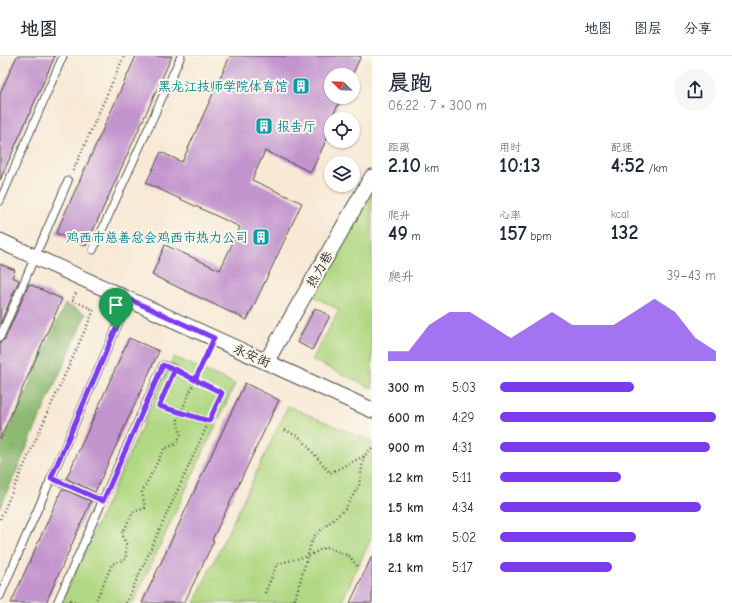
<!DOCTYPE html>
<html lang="zh">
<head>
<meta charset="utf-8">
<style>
  :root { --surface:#fff; --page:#f6f6f7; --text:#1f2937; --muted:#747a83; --line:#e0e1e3; --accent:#7c3aed }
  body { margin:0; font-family:"Comic Neue","LXGW WenKai TC",sans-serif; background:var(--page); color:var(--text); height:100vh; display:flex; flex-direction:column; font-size:15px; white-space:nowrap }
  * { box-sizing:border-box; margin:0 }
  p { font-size:13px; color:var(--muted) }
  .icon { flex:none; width:22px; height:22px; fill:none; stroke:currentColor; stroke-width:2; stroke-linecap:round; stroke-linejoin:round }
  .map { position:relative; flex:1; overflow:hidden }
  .sheet { display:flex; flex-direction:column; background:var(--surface); width:360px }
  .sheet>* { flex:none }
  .needle { width:26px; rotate:293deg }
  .tools { position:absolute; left:324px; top:12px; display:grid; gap:8px }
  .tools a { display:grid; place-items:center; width:36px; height:36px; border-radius:50%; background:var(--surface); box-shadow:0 1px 3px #0004; font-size:20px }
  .pin { position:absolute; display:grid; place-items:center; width:34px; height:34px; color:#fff; margin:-41px -17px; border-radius:50% 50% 50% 0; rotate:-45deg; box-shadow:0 0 4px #0007 }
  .pin .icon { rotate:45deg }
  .round { display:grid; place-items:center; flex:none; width:42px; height:42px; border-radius:21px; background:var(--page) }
  .headline { display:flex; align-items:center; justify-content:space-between; height:68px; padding:0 16px }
  h1 { font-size:22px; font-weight:700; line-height:30px }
  .stats { display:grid; grid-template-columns:repeat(3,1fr); gap:6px; height:68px; padding:4px 16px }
  .stats div { display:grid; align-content:center }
  .stats b { font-size:20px; font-weight:700 }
  .stats small { font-size:11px; font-weight:400 }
  .stats p { font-size:11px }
  .chart { height:112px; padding:8px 16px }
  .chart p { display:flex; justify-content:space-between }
  .chart svg { width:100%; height:72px; margin-top:4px; fill:var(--accent); opacity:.7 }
  ul { padding:0 16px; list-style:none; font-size:13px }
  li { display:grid; grid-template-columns:64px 48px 1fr; align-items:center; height:30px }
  li i { height:10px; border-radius:5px; background:var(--accent) }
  header { display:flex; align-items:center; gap:24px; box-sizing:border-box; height:56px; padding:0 20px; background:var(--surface); border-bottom:1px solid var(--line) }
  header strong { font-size:19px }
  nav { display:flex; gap:22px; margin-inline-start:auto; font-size:14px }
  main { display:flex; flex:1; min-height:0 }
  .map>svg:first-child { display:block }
</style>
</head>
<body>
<header>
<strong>地图</strong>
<nav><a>地图</a><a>图层</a><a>分享</a></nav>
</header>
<main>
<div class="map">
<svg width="372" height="547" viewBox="0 0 372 547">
  <rect width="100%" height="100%" fill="#fbf7ec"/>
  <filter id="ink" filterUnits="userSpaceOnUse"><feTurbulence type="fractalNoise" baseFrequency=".025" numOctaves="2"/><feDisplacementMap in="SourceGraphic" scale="8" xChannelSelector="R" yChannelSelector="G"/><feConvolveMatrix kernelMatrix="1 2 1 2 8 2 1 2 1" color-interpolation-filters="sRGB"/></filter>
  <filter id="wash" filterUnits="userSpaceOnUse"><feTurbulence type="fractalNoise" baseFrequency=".012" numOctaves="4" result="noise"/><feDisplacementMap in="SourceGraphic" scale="16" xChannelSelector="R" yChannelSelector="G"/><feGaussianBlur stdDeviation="0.9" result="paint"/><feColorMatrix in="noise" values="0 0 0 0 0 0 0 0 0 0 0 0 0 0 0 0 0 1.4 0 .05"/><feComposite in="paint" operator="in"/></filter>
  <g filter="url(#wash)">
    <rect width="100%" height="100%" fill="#f8e9d5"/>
    <g fill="#b0d882" stroke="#6e8256">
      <polygon points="372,133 372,332 312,304 339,254 312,239"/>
      <polygon points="174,301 235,328 133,547 61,547"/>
      <polygon points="288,350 372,386 372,480 341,547 194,547"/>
    </g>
    <polygon fill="#8cb870" stroke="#5c724e" points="65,248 86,258 0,452 0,394"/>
    <g id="blocks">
      <g fill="#c294cd">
        <polygon points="17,0 55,0 0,124 0,37"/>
        <polygon points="136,0 172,0 86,190 56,177"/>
        <polygon points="230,0 361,0 352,19 331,19 331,41 342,41 331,63 331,74 311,116 265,95 252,124 302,147 247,264 152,219 165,189 220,214 240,171 146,127 161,96 182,106"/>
        <polygon points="0,208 15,214 12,221 19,224 0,268"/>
        <polygon points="29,228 62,243 0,383 0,286 5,283"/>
        <polygon points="315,252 330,260 312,294 297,286"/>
        <polygon points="129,282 159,295 95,436 67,423 67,421"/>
        <polygon points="245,327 279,344 212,484 214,485 184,547 142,547"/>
        <polygon points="62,433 91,445 46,547 11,547"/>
        <polygon points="372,500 372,547 350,547"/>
      </g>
    </g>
  </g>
  <g filter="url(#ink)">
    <use href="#blocks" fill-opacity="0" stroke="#4a4844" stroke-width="1"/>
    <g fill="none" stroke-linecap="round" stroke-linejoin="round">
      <g stroke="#4a4844" stroke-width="9">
        <g id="lane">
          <polyline points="0,145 63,0"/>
          <polyline points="93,194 181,0"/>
          <polyline points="0,281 68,125"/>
          <polyline points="51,422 103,445"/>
          <polyline points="0,540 129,243"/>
          <polyline points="57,547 163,309 175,313"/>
        </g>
      </g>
      <g stroke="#4a4844" stroke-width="17">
        <g id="street">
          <polyline points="0,185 372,354"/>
          <polyline points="266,306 372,121"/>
        </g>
      </g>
      <g stroke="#4a4844" stroke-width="2.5" stroke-dasharray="1 3" stroke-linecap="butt">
        <polyline points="73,115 124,0"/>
        <polyline points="159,350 209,365"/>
        <polyline points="285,374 301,382 330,417 364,400"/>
        <polyline points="0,463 94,254 72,244 76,237"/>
        <polyline points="265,537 277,508 308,500 326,491 349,500 358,511"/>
        <polyline points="295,543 302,547"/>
        <polyline points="70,544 77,547"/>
        <polyline points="95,547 112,508 126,503 126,488 122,478 133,456 145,452 142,436 164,393 176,388 181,378 177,365 208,295"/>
        <polyline points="126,547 222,337 184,318"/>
        <polyline points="282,547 295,543 313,481 345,453 359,429 364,400 372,392"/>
      </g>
      <use href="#lane" stroke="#fff" stroke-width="7"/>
      <use href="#street" stroke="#fff" stroke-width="15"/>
    </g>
  </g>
  <g fill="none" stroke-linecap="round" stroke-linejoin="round" filter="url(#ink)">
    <g stroke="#fff" stroke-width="8">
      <path id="route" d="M116 273 129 243 214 282 195 324 175 313 159 350 209 365 222 337C202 327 183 317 163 309L103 445 51 422 116 273"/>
    </g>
    <use href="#route" stroke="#7c3aed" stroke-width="5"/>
  </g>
  <defs>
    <g id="building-square" transform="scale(0.9)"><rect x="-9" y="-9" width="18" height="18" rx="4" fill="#0f9aa8" stroke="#fbf7ec"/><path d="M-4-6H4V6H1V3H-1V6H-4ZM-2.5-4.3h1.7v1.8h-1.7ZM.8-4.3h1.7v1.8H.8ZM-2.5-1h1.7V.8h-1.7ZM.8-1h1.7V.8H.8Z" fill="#fff"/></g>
  </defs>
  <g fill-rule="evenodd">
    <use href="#building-square" x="301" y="30"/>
    <use href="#building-square" x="264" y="70"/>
    <use href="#building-square" x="261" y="181"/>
  </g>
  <g text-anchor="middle" stroke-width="4" stroke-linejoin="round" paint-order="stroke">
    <g font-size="13" fill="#0d838f" stroke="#fbf7ec" text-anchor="end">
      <text x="288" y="35">黑龙江技师学院体育馆</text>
      <text x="277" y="75" text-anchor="start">报告厅</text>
      <text x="248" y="186">鸡西市慈善总会鸡西市热力公司</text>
    </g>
    <g font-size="13" fill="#2b2b2b" stroke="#fbf7ec">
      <text transform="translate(319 213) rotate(-60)" y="5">热力巷</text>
      <text transform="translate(252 299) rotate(24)" y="5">永安街</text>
    </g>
  </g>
</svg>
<div class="tools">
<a><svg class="needle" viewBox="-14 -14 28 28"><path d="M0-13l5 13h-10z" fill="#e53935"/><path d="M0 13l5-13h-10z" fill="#747a83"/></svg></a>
<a><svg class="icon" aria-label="locate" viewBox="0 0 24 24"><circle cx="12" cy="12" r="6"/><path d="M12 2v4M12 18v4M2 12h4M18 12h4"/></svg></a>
<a><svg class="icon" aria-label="layers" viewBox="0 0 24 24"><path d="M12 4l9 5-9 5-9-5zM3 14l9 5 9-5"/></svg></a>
</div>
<div class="pin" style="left:116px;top:273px;background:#1e9e55"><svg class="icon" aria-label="arrive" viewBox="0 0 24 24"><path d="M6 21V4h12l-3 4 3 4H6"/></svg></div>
</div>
<section class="sheet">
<div class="headline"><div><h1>晨跑</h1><p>06:22 · 7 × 300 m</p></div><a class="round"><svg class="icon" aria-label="share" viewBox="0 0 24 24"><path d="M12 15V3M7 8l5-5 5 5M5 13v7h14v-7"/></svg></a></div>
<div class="stats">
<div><p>距离</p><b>2.10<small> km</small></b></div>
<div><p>用时</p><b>10:13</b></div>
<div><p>配速</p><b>4:52<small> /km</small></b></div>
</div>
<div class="stats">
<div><p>爬升</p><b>49<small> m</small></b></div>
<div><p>心率</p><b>157<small> bpm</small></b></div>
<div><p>kcal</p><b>132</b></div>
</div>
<div class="chart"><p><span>爬升</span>39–43 m</p>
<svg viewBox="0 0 160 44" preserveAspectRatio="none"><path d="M0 44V38L10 38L20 22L30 14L40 14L50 22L60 30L70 22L80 14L90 22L100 22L110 22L120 14L130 6L140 14L150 30L160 38V44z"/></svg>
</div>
<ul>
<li><b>300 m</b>5:03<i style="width:62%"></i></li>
<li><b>600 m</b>4:29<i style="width:100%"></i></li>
<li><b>900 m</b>4:31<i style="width:97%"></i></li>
<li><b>1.2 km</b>5:11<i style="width:56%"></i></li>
<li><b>1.5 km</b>4:34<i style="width:93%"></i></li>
<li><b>1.8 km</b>5:02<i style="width:63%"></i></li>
<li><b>2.1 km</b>5:17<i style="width:52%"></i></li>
</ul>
</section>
</main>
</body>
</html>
